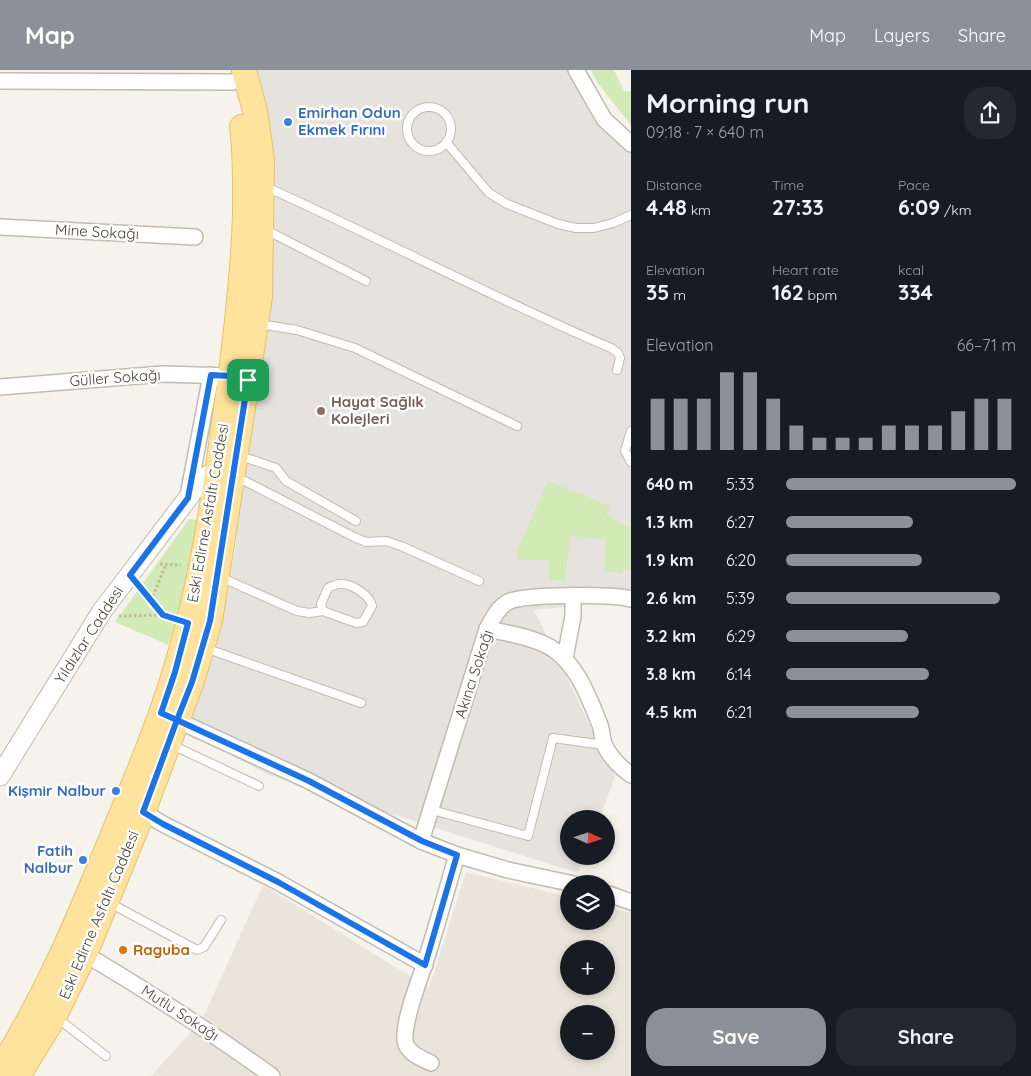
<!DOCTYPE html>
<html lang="en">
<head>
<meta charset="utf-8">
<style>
  :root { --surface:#171b24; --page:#242831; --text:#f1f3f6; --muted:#9ea1a6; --accent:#8c9099 }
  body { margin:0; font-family:Quicksand,sans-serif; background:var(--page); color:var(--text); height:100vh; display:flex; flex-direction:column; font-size:19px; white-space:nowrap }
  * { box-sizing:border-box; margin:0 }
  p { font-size:16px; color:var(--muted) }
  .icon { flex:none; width:28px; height:28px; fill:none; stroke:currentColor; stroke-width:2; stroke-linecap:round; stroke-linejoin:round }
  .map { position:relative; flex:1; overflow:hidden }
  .drawer { display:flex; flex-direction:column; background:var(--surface); width:400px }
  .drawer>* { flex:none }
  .needle { width:32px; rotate:93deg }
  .controls { position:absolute; left:560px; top:740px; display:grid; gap:10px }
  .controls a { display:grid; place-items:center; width:55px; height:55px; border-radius:50%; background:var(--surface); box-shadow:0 2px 8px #0003; font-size:25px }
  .pin { position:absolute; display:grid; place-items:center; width:42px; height:42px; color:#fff; margin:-21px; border-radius:10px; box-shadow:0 2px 8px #0006 }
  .round { display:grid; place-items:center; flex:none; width:52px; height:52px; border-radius:20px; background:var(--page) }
  .head { display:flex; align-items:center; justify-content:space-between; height:85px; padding:0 15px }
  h1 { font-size:28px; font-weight:700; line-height:38px }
  .figures { display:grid; grid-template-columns:repeat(3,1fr); gap:8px; height:85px; padding:5px 15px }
  .figures div { display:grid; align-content:center }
  .figures b { font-size:21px; font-weight:700 }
  .figures small { font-size:14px; font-weight:400 }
  .figures p { font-size:14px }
  .chart { height:140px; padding:10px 15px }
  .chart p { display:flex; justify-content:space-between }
  .chart svg { width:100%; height:90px; margin-top:5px; stroke:var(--accent); stroke-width:6 }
  .primary-button { display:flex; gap:10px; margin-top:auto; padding:10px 15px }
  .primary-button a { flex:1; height:58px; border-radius:20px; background:var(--accent); color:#fff; font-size:20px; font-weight:700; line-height:58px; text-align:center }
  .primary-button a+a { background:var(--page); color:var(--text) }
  ul { padding:0 15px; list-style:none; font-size:16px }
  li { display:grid; grid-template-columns:80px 60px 1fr; align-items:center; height:38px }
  li i { height:12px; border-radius:6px; background:var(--accent) }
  header { display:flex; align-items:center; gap:30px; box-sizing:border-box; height:70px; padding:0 25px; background:var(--accent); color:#fff }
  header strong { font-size:24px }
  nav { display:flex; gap:28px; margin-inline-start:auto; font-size:18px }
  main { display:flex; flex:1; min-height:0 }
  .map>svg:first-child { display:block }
</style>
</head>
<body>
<header>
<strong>Map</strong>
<nav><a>Map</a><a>Layers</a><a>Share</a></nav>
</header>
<main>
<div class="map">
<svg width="631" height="1006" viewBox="0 0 631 1006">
  <rect width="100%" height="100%" fill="#f6f3ec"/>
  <path fill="#eae5da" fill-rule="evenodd" d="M466 802 569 827V851H606V837L628 842 631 836V1006H151L202 950 263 815 429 918ZM569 879H606V916H569ZM569 944H606V981H569Z"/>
  <polygon fill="#e6e2dd" points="254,0 569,0 631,81 631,530 534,540 615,707 599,749 569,749 569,786 584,786 578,803 269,705 186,662 222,548 235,480 242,405"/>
  <g fill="#d2eab5">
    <polygon points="591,0 614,0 624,21 631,21 631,55 597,12"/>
    <polygon points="548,411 610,436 606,445 631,458 631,500 623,499 622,503 604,502 606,469 570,466 565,512 550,510 549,491 518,489 516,482"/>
    <polygon points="189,449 197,450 186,519 168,575 115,552"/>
  </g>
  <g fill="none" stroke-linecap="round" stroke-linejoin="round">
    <g stroke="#c2bbae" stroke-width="10">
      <g id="service">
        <circle cx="429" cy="59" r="22"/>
        <polyline points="446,72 489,123 507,134 558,154 576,158 594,158 613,153 631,145"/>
        <path d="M264 116C380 168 493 228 611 278L618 283 620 288 617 300"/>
        <polyline points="264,159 366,211"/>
        <polyline points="259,254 297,260 355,278 517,356"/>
        <polyline points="631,361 625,381 631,392"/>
        <polyline points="238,385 276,398 286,411 356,451"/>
        <polyline points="235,406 354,467 366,472 386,471 401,476 479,511"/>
        <path d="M220 507 297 541 309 543 323 541 356 553 363 552 372 536C370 525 351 513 340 514 336 514 332 516 328 518L321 534 323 541"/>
        <polyline points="205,578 361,633"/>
        <polyline points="170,674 259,716"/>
        <polyline points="432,740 528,766 553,668 604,675"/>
        <polyline points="108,832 197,880 204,877 221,850"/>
        <polyline points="56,947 106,986"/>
      </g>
    </g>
    <g stroke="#c2bbae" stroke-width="18">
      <g id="minor">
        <polyline points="576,0 604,49 631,74"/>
        <polyline points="0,11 233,12"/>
        <polyline points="0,157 195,167"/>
        <polyline points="0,317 163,304 230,306"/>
        <polyline points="188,426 211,305"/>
        <path d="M487 559C506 563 528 566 546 575 575 589 589 627 600 655 602 661 602 668 604 674 609 686 621 698 631 705"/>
        <polyline points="565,588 573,546 573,526"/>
        <polyline points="170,647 309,711 421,771 457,785 508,800 574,814"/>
        <polyline points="143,742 163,754 278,812 425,895"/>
        <path d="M421 771 487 559C492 550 498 537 508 532 523 524 612 524 631 529"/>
        <polyline points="606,823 631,832"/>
        <path d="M85 884C149 922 211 962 272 1006"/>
        <path d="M431 993C421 988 407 983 405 971 403 952 418 914 424 896 436 859 446 822 457 785"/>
      </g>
    </g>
    <g stroke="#c2bbae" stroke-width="21">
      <polyline id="tertiary" points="0,706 102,541 204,407 218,402 229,405"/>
    </g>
    <g stroke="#e6c16a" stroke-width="26">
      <g id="primary">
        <path d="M0 999C43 931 74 860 104 786 129 725 156 664 175 601 204 506 217 407 230 309 237 255 243 201 245 146 245 117 246 87 242 57"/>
        <polyline points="18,1006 52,951 85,884 143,742 192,611 210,551 260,227 262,90 255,41 244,0"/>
      </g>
    </g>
    <g stroke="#c4b79f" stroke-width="3" stroke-dasharray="2.5 2.5" stroke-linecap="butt">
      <polyline points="160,494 181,495"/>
      <polyline points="140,517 163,545"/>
      <polyline points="151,531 166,494"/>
      <polyline points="119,546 163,545 170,547"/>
    </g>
    <use href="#service" stroke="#fff" stroke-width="8"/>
    <use href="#minor" stroke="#fff" stroke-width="15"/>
    <use href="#tertiary" stroke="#fff" stroke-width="19"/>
    <use href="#primary" stroke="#ffe39c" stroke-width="24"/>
  </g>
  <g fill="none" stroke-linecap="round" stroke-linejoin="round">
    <g stroke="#fff" stroke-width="10">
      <polyline id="route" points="248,310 230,306 211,305 188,428 130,505 163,545 188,553 175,602 161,643 177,650 143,742 163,754 278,812 425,895 457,785 422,771 309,711 177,650 192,612 210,551 248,310"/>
    </g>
    <use href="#route" stroke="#1a73e8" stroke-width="6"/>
  </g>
  <g fill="#3f7fe0" stroke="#fff" stroke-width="2">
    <circle cx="288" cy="52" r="5"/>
    <circle cx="116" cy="721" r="5"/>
    <circle cx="83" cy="790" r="5"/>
  </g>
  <circle fill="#8d6e63" stroke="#fff" stroke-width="2" cx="321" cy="341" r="5"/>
  <circle fill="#e8710a" stroke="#fff" stroke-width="2" cx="123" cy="880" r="5"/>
  <g text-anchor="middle" stroke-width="5" stroke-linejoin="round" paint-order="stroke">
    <g font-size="15" font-weight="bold" fill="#366cbe" stroke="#fff" text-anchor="end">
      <text x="298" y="48" text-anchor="start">Emirhan Odun<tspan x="298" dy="17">Ekmek Fırını</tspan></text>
      <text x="106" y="726">Kişmir Nalbur</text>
      <text x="73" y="786">Fatih<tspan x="73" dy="17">Nalbur</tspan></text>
    </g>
    <g font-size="15" fill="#4b4439" stroke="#fff">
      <text transform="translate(97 162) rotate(3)" y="5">Mine Sokağı</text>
      <text transform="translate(115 308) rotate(-4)" y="5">Güller Sokağı</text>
      <text transform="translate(208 443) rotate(-80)" y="5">Eski Edirne Asfaltı Caddesi</text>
      <text transform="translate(89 565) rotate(-57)" y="5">Yıldızlar Caddesi</text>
      <text transform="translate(474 604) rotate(-72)" y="5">Akıncı Sokağı</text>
      <text transform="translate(99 845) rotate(-67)" y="5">Eski Edirne Asfaltı Caddesi</text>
      <text transform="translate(180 943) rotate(33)" y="5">Mutlu Sokağı</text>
    </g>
    <g font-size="15" font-weight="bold" fill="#785e54" stroke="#fff" text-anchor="start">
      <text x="331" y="337">Hayat Sağlık<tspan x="331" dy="17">Kolejleri</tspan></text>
    </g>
    <g font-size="15" font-weight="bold" fill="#c56008" stroke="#fff" text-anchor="start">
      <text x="133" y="885">Raguba</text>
    </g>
  </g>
</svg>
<div class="controls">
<a><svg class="needle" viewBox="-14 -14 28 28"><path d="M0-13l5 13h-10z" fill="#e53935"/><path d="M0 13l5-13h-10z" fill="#9ea1a6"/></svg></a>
<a><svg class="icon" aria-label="layers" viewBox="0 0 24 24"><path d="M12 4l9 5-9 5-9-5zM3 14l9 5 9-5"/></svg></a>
<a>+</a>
<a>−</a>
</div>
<div class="pin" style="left:248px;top:310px;background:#1e9e55"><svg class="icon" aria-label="arrive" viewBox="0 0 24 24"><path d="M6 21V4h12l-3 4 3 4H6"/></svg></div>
</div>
<section class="drawer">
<div class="head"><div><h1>Morning run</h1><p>09:18 · 7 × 640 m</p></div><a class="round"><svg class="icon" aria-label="share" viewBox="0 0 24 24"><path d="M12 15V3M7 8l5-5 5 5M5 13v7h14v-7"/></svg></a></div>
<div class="figures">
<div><p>Distance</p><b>4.48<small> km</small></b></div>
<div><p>Time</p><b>27:33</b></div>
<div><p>Pace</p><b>6:09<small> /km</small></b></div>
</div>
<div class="figures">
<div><p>Elevation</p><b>35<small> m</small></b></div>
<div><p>Heart rate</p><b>162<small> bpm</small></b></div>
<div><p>kcal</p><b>334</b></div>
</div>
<div class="chart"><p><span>Elevation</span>66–71 m</p>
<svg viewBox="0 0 160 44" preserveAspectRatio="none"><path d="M5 44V19M15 44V19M25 44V19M35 44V6M45 44V6M55 44V19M65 44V32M75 44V38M85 44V38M95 44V38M105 44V32M115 44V32M125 44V32M135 44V25M145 44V19M155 44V19"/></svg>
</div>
<ul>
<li><b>640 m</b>5:33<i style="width:100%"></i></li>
<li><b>1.3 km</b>6:27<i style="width:55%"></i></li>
<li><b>1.9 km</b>6:20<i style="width:59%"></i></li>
<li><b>2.6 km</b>5:39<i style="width:93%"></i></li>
<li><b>3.2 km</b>6:29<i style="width:53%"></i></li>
<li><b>3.8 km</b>6:14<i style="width:62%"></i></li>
<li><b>4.5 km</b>6:21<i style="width:58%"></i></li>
</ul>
<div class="primary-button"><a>Save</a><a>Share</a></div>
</section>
</main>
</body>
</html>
